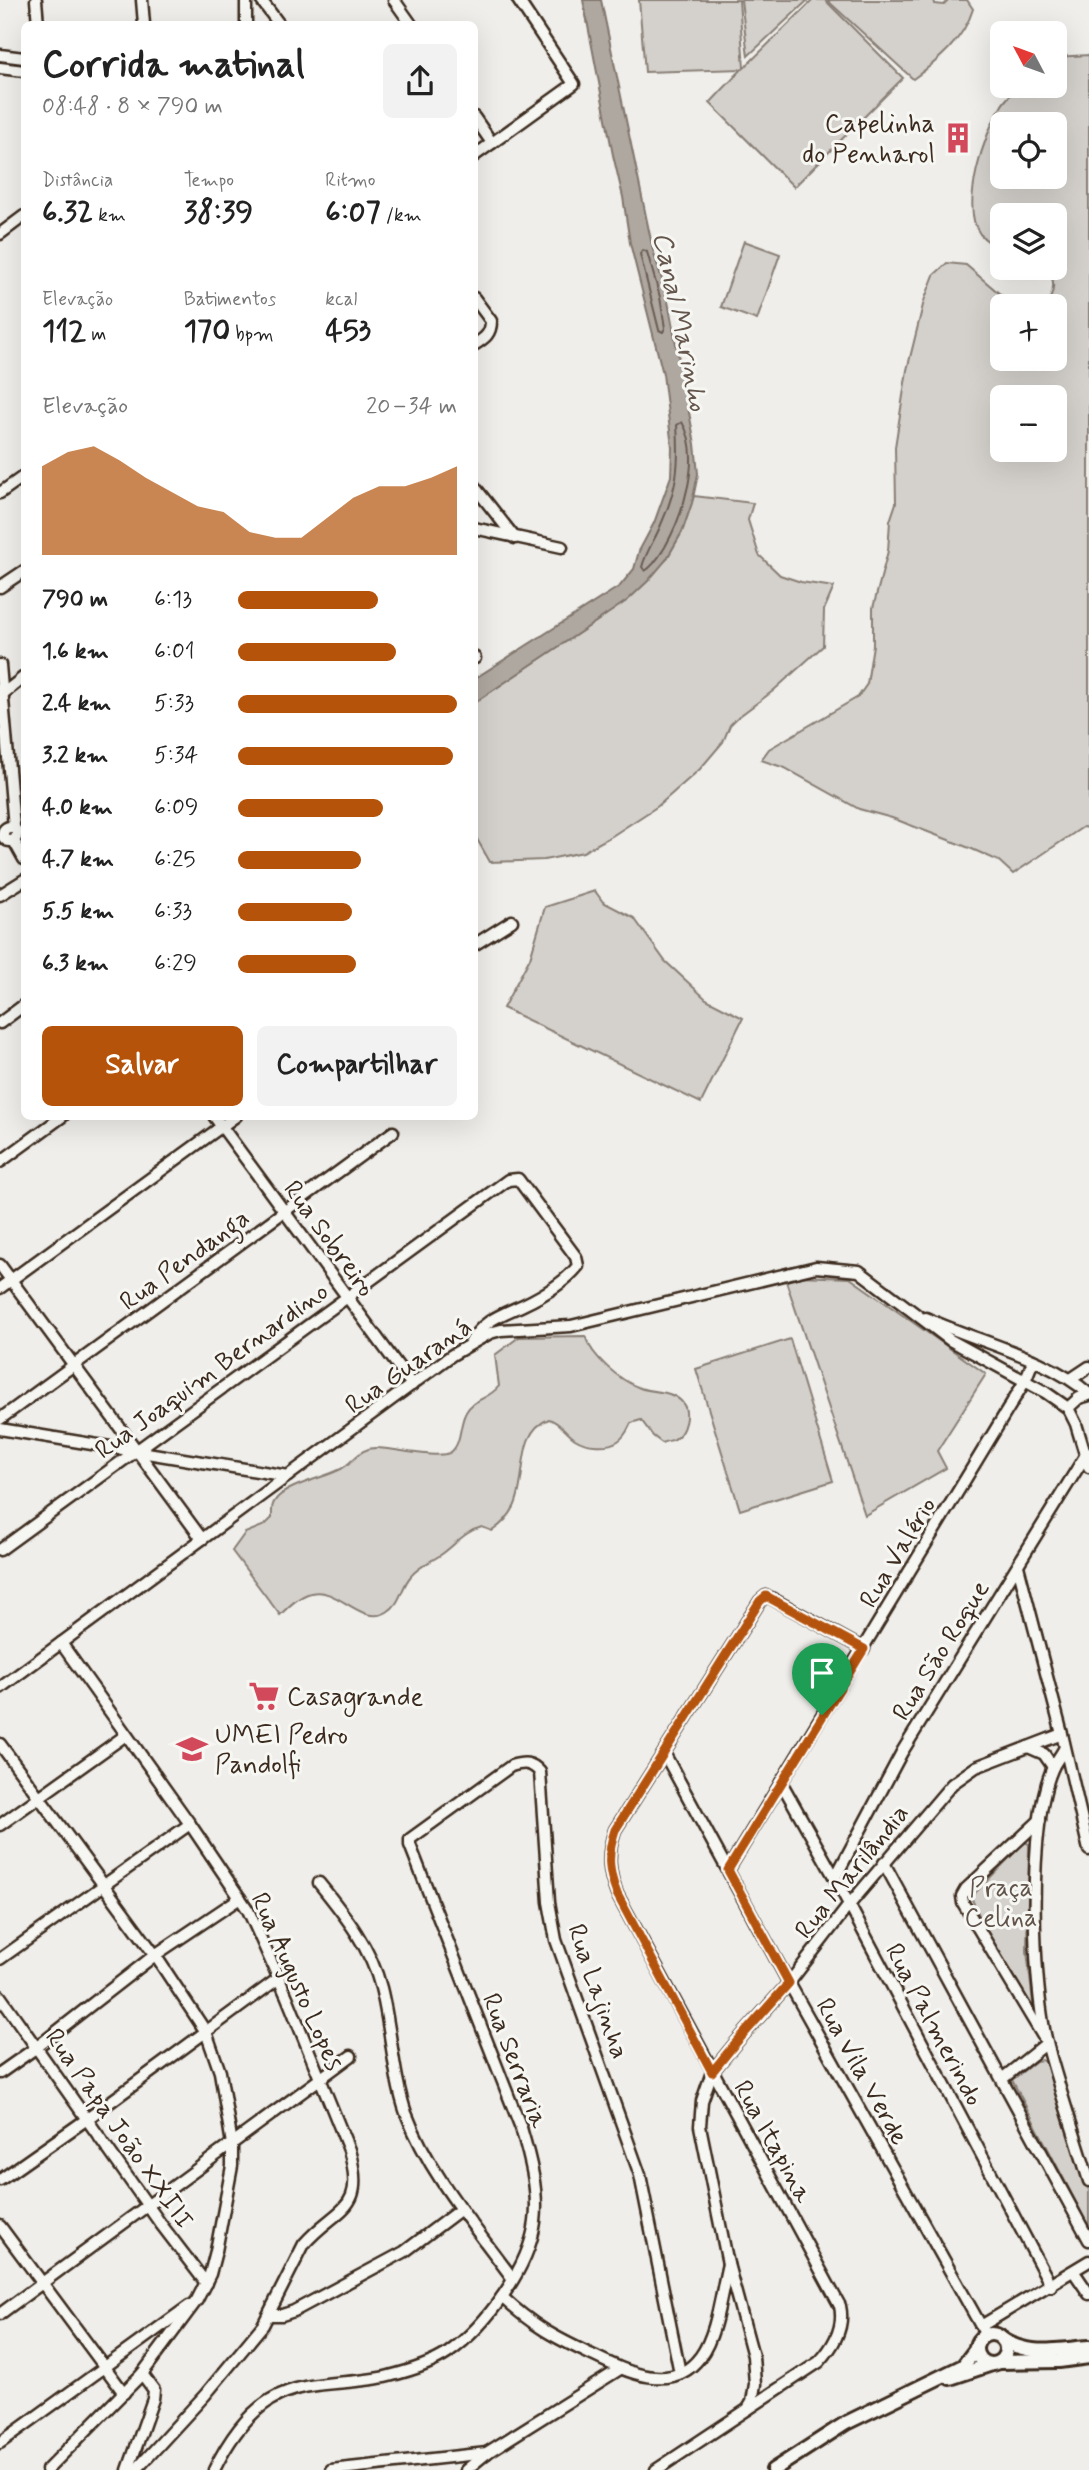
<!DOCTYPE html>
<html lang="pt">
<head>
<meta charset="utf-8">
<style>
  :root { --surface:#fff; --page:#f2f2f2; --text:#222; --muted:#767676; --accent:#b45309 }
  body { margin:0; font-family:Mynerve,sans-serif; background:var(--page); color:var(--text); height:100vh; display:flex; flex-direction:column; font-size:26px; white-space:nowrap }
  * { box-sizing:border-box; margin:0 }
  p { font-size:23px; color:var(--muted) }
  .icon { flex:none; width:38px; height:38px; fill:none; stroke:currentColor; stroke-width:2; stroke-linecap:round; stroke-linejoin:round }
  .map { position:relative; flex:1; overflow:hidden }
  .side { position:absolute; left:21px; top:21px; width:457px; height:1099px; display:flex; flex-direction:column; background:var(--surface); border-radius:10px; box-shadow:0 7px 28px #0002 }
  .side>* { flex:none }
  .needle { width:46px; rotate:311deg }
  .buttons { position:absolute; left:990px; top:21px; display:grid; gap:14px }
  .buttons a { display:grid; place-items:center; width:77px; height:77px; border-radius:10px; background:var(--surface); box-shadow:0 7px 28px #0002; font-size:35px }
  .pin { position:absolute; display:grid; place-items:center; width:60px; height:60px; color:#fff; margin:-72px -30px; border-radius:50% 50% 50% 0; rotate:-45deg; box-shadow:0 0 7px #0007 }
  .pin .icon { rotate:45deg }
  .round { display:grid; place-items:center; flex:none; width:74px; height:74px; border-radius:10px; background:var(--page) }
  .summary { display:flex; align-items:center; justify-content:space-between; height:119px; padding:0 21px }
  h1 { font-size:38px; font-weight:700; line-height:52px }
  .figures { display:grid; grid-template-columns:repeat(3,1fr); gap:10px; height:119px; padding:7px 21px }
  .figures div { display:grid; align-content:center }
  .figures b { font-size:30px; font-weight:700 }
  .figures small { font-size:19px; font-weight:400 }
  .figures p { font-size:19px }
  .chart { height:196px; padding:14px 21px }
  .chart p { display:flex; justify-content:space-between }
  .chart svg { width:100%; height:126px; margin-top:7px; fill:var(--accent); opacity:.7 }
  .button { display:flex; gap:14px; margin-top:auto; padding:14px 21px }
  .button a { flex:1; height:80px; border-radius:10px; background:var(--accent); color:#fff; font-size:28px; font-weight:700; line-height:80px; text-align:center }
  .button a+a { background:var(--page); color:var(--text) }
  ul { padding:0 21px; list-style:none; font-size:23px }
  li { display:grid; grid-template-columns:112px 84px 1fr; align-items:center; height:52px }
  li i { height:18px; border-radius:9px; background:var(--accent) }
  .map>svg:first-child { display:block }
</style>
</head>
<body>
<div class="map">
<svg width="1089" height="2470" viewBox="0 0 1089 2470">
  <rect width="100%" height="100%" fill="#efeeea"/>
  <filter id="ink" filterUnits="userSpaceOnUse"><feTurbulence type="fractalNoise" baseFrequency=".0143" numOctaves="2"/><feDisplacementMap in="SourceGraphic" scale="14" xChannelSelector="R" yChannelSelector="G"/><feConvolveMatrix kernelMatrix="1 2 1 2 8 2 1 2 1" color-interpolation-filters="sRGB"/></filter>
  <g filter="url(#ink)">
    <g fill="#d4d1cc" stroke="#887e75" stroke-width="2" fill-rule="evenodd">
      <polygon points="639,0 739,0 744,68 813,0 825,0 903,78 794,187 710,103 742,69 645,72"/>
      <polygon points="741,0 808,0 748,56"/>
      <path d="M827 0H934L935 4 944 5 949 0H967L973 9C964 39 938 61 913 79Z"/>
      <path d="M1089 55V828L1083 827 1013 874 999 861 972 849 892 818 859 809 785 768 761 760 769 749 858 697 867 684 873 645V608L888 551 890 521 896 503 895 447 907 370 924 301 934 275 947 263 966 265 1014 306H1003V359H1055V306H1045C1055 294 1056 282 1048 268H1055V215H1003V249C995 246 986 241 980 234 960 207 984 133 1001 107 1005 99 1013 93 1019 86H1055V57ZM1003 124H1055V177H1003ZM1003 397H1055V450H1003Z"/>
      <polygon points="744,241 780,254 757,320 721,307"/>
      <polygon points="694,496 753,503 748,520 759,555 780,575 801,582 834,587 824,610 823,646 773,691 737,718 730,725 723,742 700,769 658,806 612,836 583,852 544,860 490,862 474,834 474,703 603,617 666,560 682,532"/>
      <polygon points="595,891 603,902 634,918 665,961 706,999 743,1018 701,1103 503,1008 530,958 545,907"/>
      <polygon points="798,1276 850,1278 986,1374 937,1451 946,1468 865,1515 786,1281"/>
      <path d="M585 1336C592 1357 619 1380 640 1388 654 1393 670 1390 681 1401 691 1411 685 1434 673 1440 672 1440 663 1442 662 1443L653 1436 641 1420 631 1423C628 1429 625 1437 618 1441 607 1448 586 1446 575 1439 565 1432 561 1423 549 1419 515 1432 528 1479 514 1507 509 1517 501 1525 492 1531L482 1527C465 1531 456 1544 442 1554 432 1561 419 1566 411 1576 401 1587 401 1604 387 1612 361 1627 338 1586 311 1593 299 1596 288 1607 280 1615L232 1551 245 1533 265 1525 272 1518C272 1509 271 1505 277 1498 290 1484 324 1478 341 1469 354 1462 360 1447 377 1448 392 1448 441 1460 451 1452 462 1443 459 1424 466 1412 474 1398 488 1400 499 1386L495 1355 519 1337Z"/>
      <polygon points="790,1339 833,1481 740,1510 696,1369"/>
      <polygon points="1025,1842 1029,1844 1027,1951 1033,2003 1031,2007 988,1936 971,1897"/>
      <polygon points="1042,2060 1049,2065 1056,2080 1089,2191 1089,2227 1012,2080 1036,2061"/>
    </g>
    <polygon fill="#afa8a1" stroke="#81766d" stroke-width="2" points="583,0 601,0 653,250 667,296 695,444 698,474 692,503 682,532 666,560 648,581 628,600 603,617 474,703 474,679 620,586 634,569 639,551 654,523 671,476 672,447 663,374 630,243 623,197 613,155"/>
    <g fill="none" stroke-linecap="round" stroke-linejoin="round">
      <g stroke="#695c52" stroke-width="2">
        <polygon points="643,250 647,252 660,297 665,328 663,332 659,330 640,254"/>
        <path d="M682 422C703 456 683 515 665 547 660 555 654 566 645 571L642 567C646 552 654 541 660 527 677 489 680 466 677 425Z"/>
      </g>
      <g stroke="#3b2a1e" stroke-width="15">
        <g id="minor">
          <polyline points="36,0 38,24"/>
          <polyline points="142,0 144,24"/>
          <polyline points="246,0 246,24"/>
          <polyline points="261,0 279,24"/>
          <polyline points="394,0 411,24"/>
          <polyline points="0,55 24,58"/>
          <polyline points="0,68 24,71"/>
          <polyline points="474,117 492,143"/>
          <polyline points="474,156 574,84 518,0"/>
          <polyline points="0,234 24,216"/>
          <path d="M474 298 491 321C491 334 485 338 474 345"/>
          <polyline points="474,486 515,538"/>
          <polyline points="0,493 24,476"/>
          <polyline points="474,528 562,547"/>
          <polyline points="0,587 24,571"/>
          <polyline points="474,657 475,658"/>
          <polyline points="0,665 14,827"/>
          <polyline points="0,696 24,677"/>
          <circle cx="10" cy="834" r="7"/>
          <polyline points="14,841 24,859"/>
          <polyline points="0,895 24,880"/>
          <polyline points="474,945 512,921"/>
          <polyline points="0,1023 24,1005"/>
          <polyline points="214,1116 412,1385"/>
          <polyline points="0,1162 63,1116"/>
          <polyline points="0,1265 202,1539"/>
          <polyline points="0,1288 236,1116"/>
          <path d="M926 1318C978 1342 1048 1357 1089 1394"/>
          <polyline points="1071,1379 1089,1367"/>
          <polyline points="1068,1408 1079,1398 1089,1395"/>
          <polyline points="0,1419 393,1132"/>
          <polyline points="0,1429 288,1476"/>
          <path d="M0 1550 508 1180 518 1179 576 1257 578 1266C565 1282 542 1296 523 1305 501 1315 481 1321 470 1344"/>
          <polyline points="1018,1566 1062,1734 1089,1850"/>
          <path d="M61 1643 190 1824 248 1910 287 1997 349 2150C367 2212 337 2206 304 2244L263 2325 205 2395 136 2470"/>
          <polyline points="0,1688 452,1355 490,1333 501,1330 571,1326 816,1267 859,1271 950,1340 1045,1392 1068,1408 1076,1424 1089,1467"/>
          <polyline points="0,1744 155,1955 206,2032 220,2072 232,2144 232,2166 216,2251 210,2274 197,2300 142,2374 47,2470"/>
          <polyline points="1028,1747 1044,1754 1053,1767"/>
          <path d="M1064 1749C1061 1755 1056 1761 1053 1767 1027 1824 1032 1982 1047 2043 1059 2089 1075 2135 1089 2181"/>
          <polyline points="664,1753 789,1983 986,2335"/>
          <polyline points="781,1782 835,1878 1051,2286"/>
          <polyline points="0,1825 126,1735"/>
          <polyline points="884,1863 1089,2240"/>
          <polyline points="728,1870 1025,1381 1033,1361"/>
          <polyline points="835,1878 902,1752 1087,1453"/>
          <path d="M319 1883C345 1915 371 1948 381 1988 391 2027 393 2076 406 2113 429 2174 475 2227 513 2279"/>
          <polyline points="0,1959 190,1824"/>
          <polyline points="0,1996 160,2223 206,2283"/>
          <polyline points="0,2073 37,2047 155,1955 240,1898"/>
          <polyline points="1002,2079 1047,2043 963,1903 962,1896 966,1889 1040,1820"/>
          <polyline points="0,2180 87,2119 279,1978"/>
          <polyline points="0,2226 124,2393"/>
          <polyline points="1074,2272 1089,2294"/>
          <path d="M502 2297C533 2326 554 2337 592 2355 625 2371 672 2395 700 2357 717 2335 721 2292 728 2264"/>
          <polyline points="0,2314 351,2056"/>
          <polyline points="271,2315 282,2315 294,2311 404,2252 461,2209"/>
          <polyline points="981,2326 1089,2261"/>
          <polyline points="748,2409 752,2402 755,2384 753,2356 728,2264 700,2126 702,2101 712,2072 734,2045 789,1983 849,1905 952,1784 976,1767 1062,1734"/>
          <polyline points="0,2443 189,2306"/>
          <polyline points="128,2470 153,2399 154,2390 142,2374"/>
          <path d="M214 2470C227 2443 245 2416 270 2400 307 2378 350 2386 389 2376 409 2371 432 2364 448 2353 486 2326 529 2268 535 2222 539 2191 530 2158 521 2128L410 1845V1839L511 1766C524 1762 531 1762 540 1772L549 1902 556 1940 640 2175 680 2373"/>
          <polyline points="331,2470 487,2453"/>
          <polyline points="466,2470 488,2452 620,2369"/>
          <path d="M656 2470 819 2362C833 2347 845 2328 840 2306L617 1894C608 1871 607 1854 615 1830L760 1601 766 1596 771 1598 864 1649"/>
        </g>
      </g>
      <g stroke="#3b2a1e" stroke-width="18">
        <g id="major">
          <circle cx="991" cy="2349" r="15"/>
          <path d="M1002 2339C1028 2357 1058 2349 1089 2347"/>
          <polyline points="999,2362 1059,2361 1089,2357"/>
          <polyline points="950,2378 992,2364"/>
          <polyline points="773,2470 846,2423 963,2366 976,2349"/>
        </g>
      </g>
      <use href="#minor" stroke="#f6f6f2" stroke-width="10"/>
      <use href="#major" stroke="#f6f6f2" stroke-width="12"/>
    </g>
  </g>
  <g fill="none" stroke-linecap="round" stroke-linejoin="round" filter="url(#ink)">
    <g stroke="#fff" stroke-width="14">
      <path id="route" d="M766 1596 864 1649 728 1870 789 1983 734 2045 712 2072 617 1894C608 1871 607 1854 615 1830L760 1601Z"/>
    </g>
    <use href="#route" stroke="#b45309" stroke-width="9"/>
  </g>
  <defs>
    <g id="building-bare" transform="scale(2.415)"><path d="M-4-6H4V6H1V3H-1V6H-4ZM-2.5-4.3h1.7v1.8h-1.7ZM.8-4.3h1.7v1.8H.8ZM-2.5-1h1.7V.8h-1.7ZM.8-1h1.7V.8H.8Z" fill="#d1495b" stroke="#f6f6f2" stroke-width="2.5" paint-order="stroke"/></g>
    <g id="supermarket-bare" transform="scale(2.415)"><path d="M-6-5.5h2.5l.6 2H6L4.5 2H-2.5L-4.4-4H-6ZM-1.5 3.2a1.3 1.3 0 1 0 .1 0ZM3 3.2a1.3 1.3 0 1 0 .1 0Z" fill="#d1495b" stroke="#f6f6f2" stroke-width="2.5" paint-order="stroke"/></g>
    <g id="school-bare" transform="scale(2.415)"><path d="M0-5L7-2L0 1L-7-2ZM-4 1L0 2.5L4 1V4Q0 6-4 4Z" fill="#d1495b" stroke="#f6f6f2" stroke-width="2.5" paint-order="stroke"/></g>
  </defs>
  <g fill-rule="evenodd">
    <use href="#building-bare" x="958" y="138"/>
    <use href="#supermarket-bare" x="264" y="1696"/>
    <use href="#school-bare" x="192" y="1749"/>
  </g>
  <g text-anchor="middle" stroke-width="6" stroke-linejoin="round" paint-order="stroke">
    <g font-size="26" fill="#3b2a1e" stroke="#f6f6f2" text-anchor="start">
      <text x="935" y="132" text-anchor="end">Capelinha<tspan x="935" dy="30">do Penharol</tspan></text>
      <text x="287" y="1705">Casagrande</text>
      <text x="215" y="1743">UMEI Pedro<tspan x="215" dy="30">Pandolfi</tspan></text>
    </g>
    <g font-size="26" fill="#3b2a1e" stroke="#f6f6f2">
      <text transform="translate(330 1238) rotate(54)" y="9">Rua Sobreiro</text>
      <text transform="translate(184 1259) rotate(-36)" y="9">Rua Pendanga</text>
      <text transform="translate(408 1365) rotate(-35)" y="9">Rua Guaraná</text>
      <text transform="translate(211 1370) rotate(-36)" y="9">Rua Joaquim Bernardino</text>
      <text transform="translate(897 1552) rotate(-59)" y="9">Rua Valério</text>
      <text transform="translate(940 1650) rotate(-58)" y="9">Rua São Roque</text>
      <text transform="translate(851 1871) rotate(-51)" y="9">Rua Marilândia</text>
      <text transform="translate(298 1981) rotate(66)" y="9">Rua Augusto Lopes</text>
      <text transform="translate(599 1991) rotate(71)" y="9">Rua Lajinha</text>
      <text transform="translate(935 2024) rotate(62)" y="9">Rua Palmerindo</text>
      <text transform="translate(516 2060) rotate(69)" y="9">Rua Serraria</text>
      <text transform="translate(863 2071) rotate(61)" y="9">Rua Vila Verde</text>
      <text transform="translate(120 2128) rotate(55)" y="9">Rua Papa João XXIII</text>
      <text transform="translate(774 2141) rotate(61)" y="9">Rua Itapina</text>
    </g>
    <g font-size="26" fill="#61544a" stroke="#f6f6f2">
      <text x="1001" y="1896">Praça<tspan x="1001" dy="30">Celina</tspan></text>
    </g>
    <g font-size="28" font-style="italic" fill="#64564c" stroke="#f6f6f2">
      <text transform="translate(682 321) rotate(78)" y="10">Canal Marinho</text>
    </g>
  </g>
</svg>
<div class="buttons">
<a><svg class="needle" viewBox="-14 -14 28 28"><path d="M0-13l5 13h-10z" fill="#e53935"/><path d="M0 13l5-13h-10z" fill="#767676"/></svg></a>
<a><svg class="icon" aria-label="locate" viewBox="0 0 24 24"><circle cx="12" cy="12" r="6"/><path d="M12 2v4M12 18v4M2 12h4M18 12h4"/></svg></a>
<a><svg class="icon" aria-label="layers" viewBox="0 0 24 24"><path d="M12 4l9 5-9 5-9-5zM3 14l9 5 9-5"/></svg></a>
<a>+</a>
<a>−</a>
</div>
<div class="pin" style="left:822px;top:1715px;background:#1e9e55"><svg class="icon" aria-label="arrive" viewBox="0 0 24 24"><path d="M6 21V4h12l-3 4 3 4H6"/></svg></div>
<section class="side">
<div class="summary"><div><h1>Corrida matinal</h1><p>08:48 · 8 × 790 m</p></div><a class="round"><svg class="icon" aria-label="share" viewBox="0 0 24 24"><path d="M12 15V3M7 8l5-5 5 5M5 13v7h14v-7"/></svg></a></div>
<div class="figures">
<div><p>Distância</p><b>6.32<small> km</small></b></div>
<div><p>Tempo</p><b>38:39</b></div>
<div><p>Ritmo</p><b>6:07<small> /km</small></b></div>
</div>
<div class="figures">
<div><p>Elevação</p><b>112<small> m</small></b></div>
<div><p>Batimentos</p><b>170<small> bpm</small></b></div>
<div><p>kcal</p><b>453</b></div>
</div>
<div class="chart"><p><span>Elevação</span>20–34 m</p>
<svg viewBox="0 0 160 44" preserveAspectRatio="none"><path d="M0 44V13L10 8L20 6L30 11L40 17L50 22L60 27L70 29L80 36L90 38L100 38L110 31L120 24L130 20L140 20L150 17L160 13V44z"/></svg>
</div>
<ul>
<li><b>790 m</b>6:13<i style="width:64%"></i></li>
<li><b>1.6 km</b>6:01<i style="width:72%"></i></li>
<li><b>2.4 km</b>5:33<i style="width:100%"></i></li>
<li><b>3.2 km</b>5:34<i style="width:98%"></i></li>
<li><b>4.0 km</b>6:09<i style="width:66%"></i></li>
<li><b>4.7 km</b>6:25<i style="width:56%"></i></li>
<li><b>5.5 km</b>6:33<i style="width:52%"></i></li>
<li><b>6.3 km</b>6:29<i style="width:54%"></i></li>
</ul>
<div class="button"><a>Salvar</a><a>Compartilhar</a></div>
</section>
</div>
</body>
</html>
